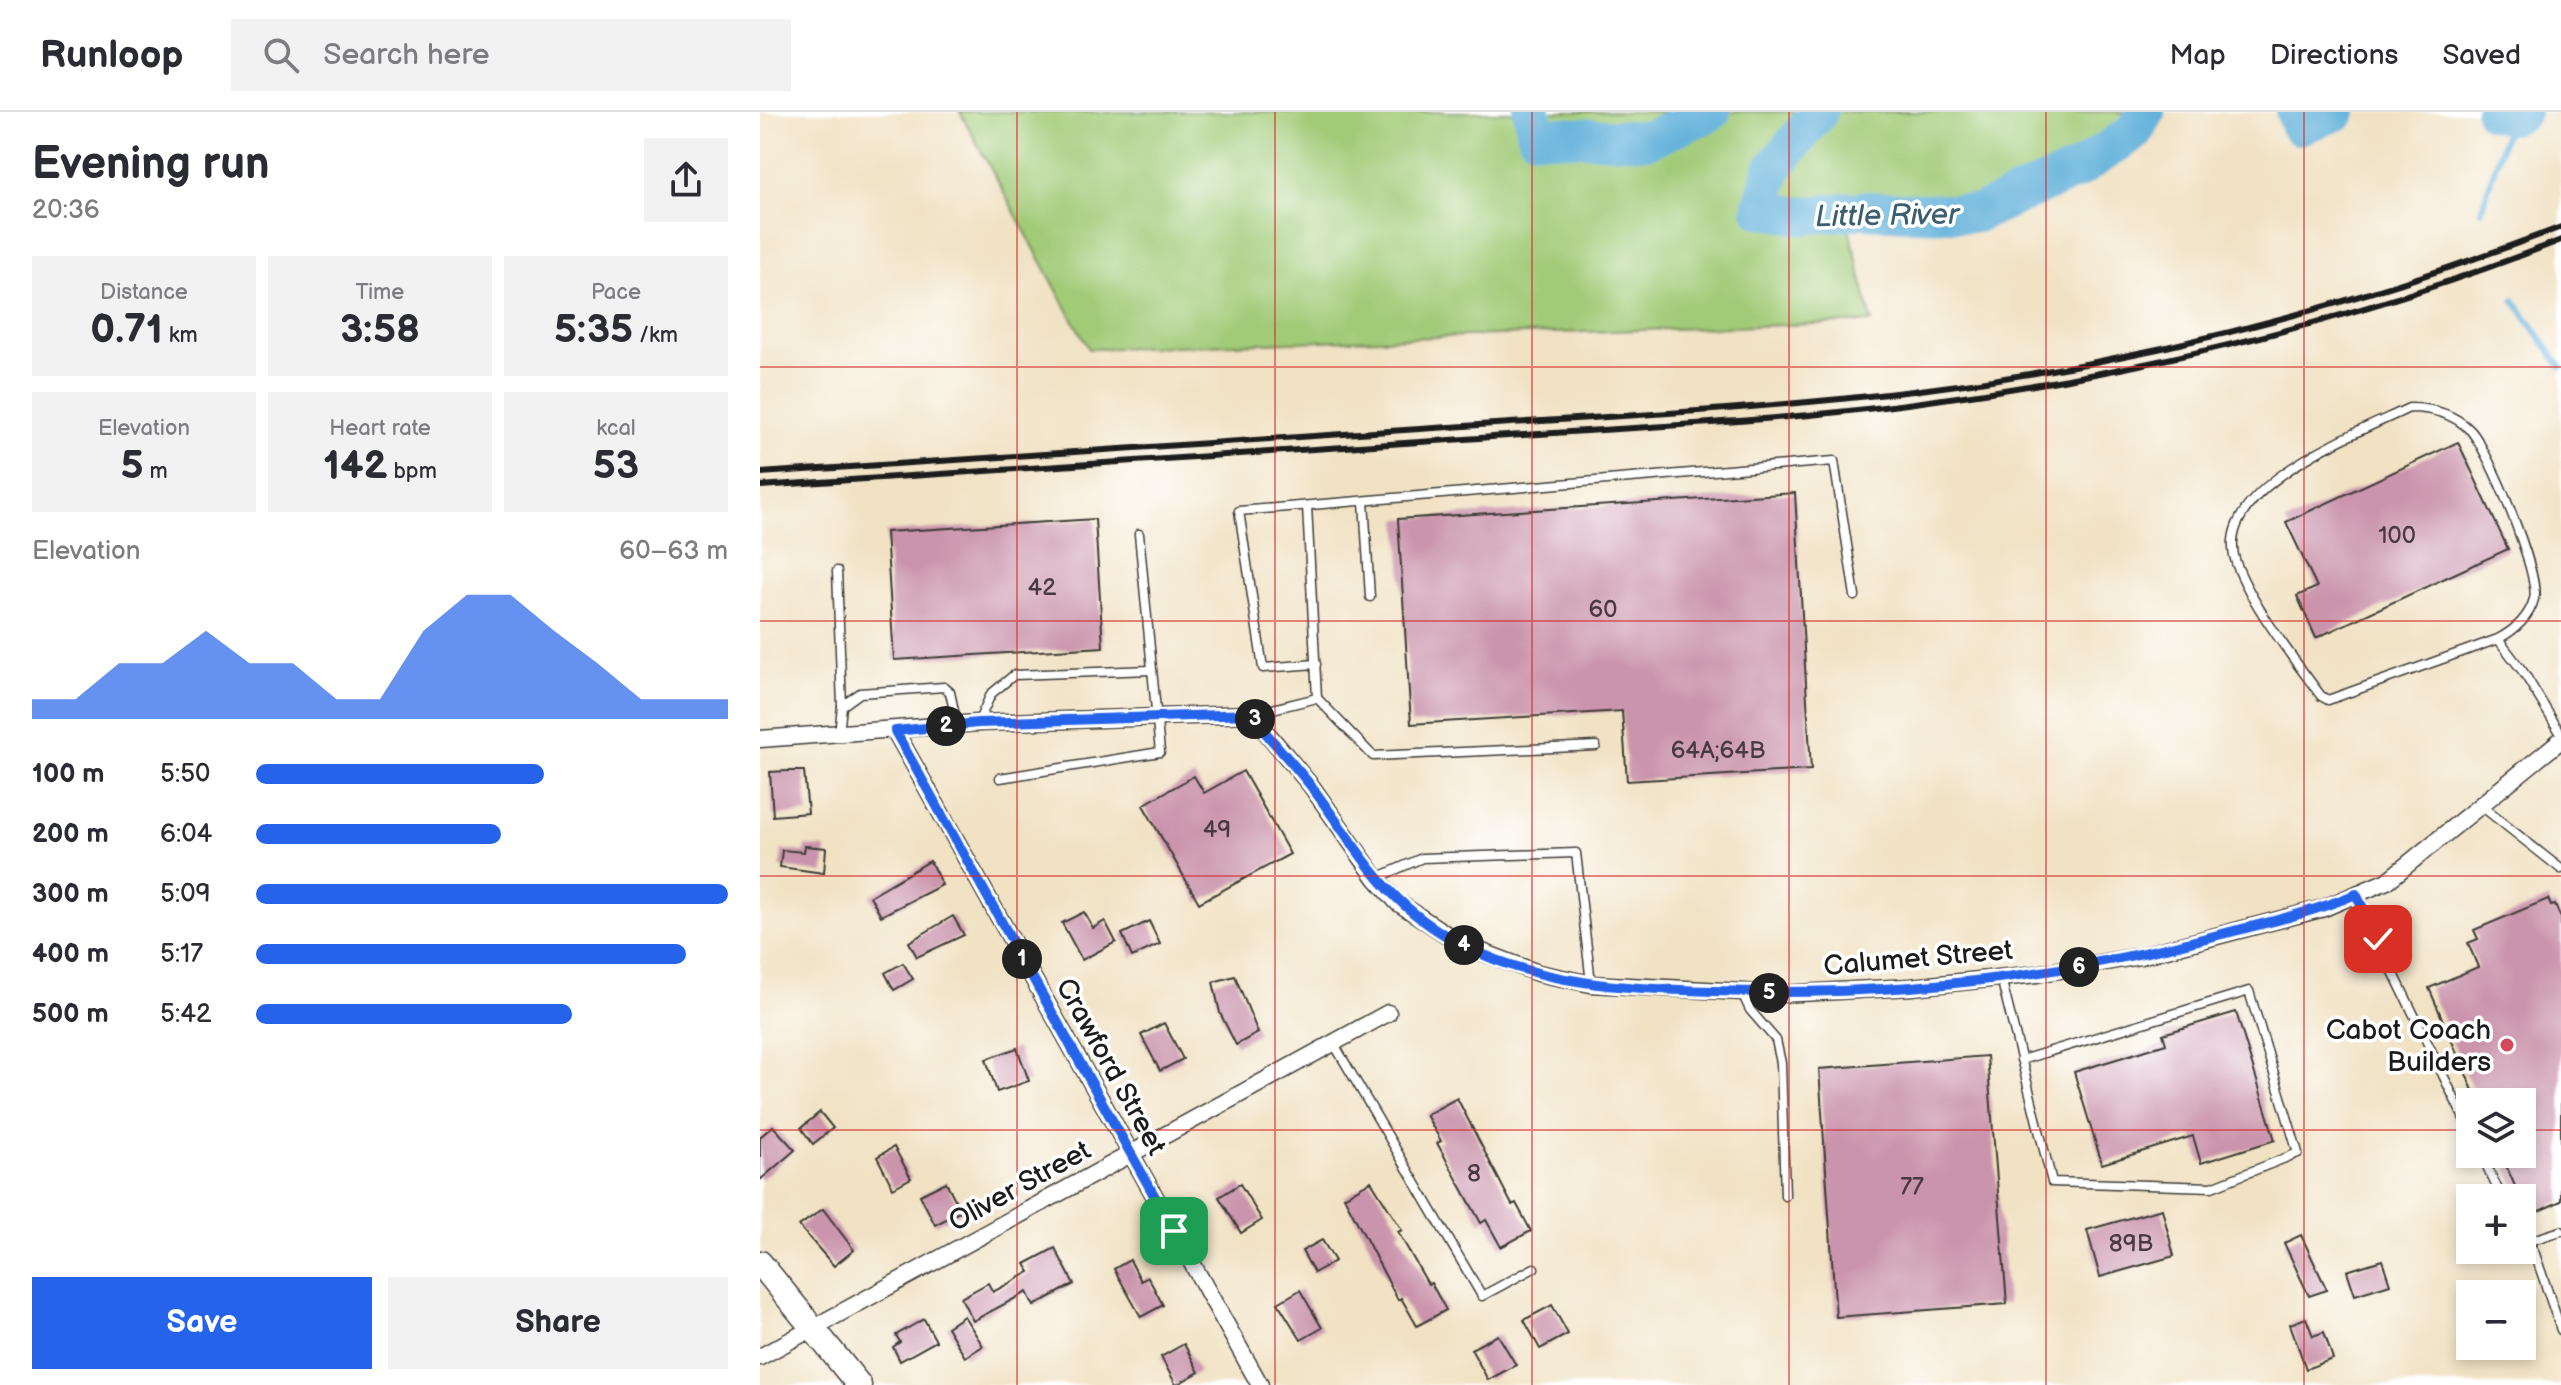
<!DOCTYPE html>
<html lang="en">
<head>
<meta charset="utf-8">
<style>
  :root { --surface:#fff; --page:#f2f2f3; --text:#2b2b33; --muted:#7c7c81; --line:#e1e1e2; --accent:#2563eb }
  body { margin:0; font-family:"Balsamiq Sans",sans-serif; background:var(--page); color:var(--text); height:100vh; display:flex; flex-direction:column; font-size:30px; white-space:nowrap }
  * { box-sizing:border-box; margin:0 }
  p { font-size:26px; color:var(--muted) }
  .icon { flex:none; width:44px; height:44px; fill:none; stroke:currentColor; stroke-width:2; stroke-linecap:round; stroke-linejoin:round }
  .map { position:relative; flex:1; overflow:hidden }
  .side { display:flex; flex-direction:column; background:var(--surface); width:760px }
  .side>* { flex:none }
  .controls { position:absolute; left:1696px; top:976px; display:grid; gap:16px }
  .controls a { display:grid; place-items:center; width:80px; height:80px; border-radius:0px; background:var(--surface); box-shadow:0 4px 12px #0003; font-size:40px }
  .pin { position:absolute; display:grid; place-items:center; width:68px; height:68px; color:#fff; margin:-34px; border-radius:16px; box-shadow:0 4px 12px #0006 }
  .km { position:absolute; width:40px; height:40px; margin:-20px; border-radius:50%; background:#222; color:#fff; font-size:22px; line-height:40px; text-align:center }
  .round { display:grid; place-items:center; flex:none; width:84px; height:84px; border-radius:0px; background:var(--page) }
  .overview { display:flex; align-items:center; justify-content:space-between; height:136px; padding:0 32px }
  h1 { font-size:44px; font-weight:600; line-height:60px }
  .metrics { display:grid; grid-template-columns:repeat(3,1fr); gap:12px; height:136px; padding:8px 32px }
  .metrics div { display:grid; align-content:center; border-radius:0px; background:var(--page); text-align:center }
  .metrics b { font-size:40px; font-weight:600 }
  .metrics small { font-size:22px; font-weight:400 }
  .metrics p { font-size:22px }
  .chart { height:224px; padding:16px 32px }
  .chart p { display:flex; justify-content:space-between }
  .chart svg { width:100%; height:144px; margin-top:8px; fill:var(--accent); opacity:.7 }
  .cta { display:flex; gap:16px; margin-top:auto; padding:16px 32px }
  .cta a { flex:1; height:92px; border-radius:0px; background:var(--accent); color:#fff; font-size:32px; font-weight:600; line-height:92px; text-align:center }
  .cta a+a { background:var(--page); color:var(--text) }
  ul { padding:0 32px; list-style:none; font-size:26px }
  li { display:grid; grid-template-columns:128px 96px 1fr; align-items:center; height:60px }
  li i { height:20px; border-radius:10px; background:var(--accent) }
  header { display:flex; align-items:center; gap:48px; box-sizing:border-box; height:112px; padding:0 40px; background:var(--surface); border-bottom:2px solid var(--line) }
  header strong { font-size:38px }
  nav { display:flex; gap:44px; margin-inline-start:auto; font-size:28px }
  .search { width:560px; height:72px; background:var(--page); display:flex; align-items:center; gap:20px; box-sizing:border-box; padding:0 28px; border-radius:0px; color:var(--muted); font-size:30px }
  main { display:flex; flex:1; min-height:0 }
  .map>svg:first-child { display:block }
</style>
</head>
<body>
<header>
<strong>Runloop</strong>
<div class="search"><svg class="icon" aria-label="search" viewBox="0 0 24 24"><circle cx="10" cy="10" r="6"/><path d="M15 15l6 6"/></svg>Search here</div>
<nav><a>Map</a><a>Directions</a><a>Saved</a></nav>
</header>
<main>
<section class="side">
<div class="overview"><div><h1>Evening run</h1><p>20:36</p></div><a class="round"><svg class="icon" aria-label="share" viewBox="0 0 24 24"><path d="M12 15V3M7 8l5-5 5 5M5 13v7h14v-7"/></svg></a></div>
<div class="metrics">
<div><p>Distance</p><b>0.71<small> km</small></b></div>
<div><p>Time</p><b>3:58</b></div>
<div><p>Pace</p><b>5:35<small> /km</small></b></div>
</div>
<div class="metrics">
<div><p>Elevation</p><b>5<small> m</small></b></div>
<div><p>Heart rate</p><b>142<small> bpm</small></b></div>
<div><p>kcal</p><b>53</b></div>
</div>
<div class="chart"><p><span>Elevation</span>60–63 m</p>
<svg viewBox="0 0 160 44" preserveAspectRatio="none"><path d="M0 44V38L10 38L20 27L30 27L40 17L50 27L60 27L70 38L80 38L90 17L100 6L110 6L120 17L130 27L140 38L150 38L160 38V44z"/></svg>
</div>
<ul>
<li><b>100 m</b>5:50<i style="width:61%"></i></li>
<li><b>200 m</b>6:04<i style="width:52%"></i></li>
<li><b>300 m</b>5:09<i style="width:100%"></i></li>
<li><b>400 m</b>5:17<i style="width:91%"></i></li>
<li><b>500 m</b>5:42<i style="width:67%"></i></li>
</ul>
<div class="cta"><a>Save</a><a>Share</a></div>
</section>
<div class="map">
<svg width="1801" height="1273" viewBox="0 0 1801 1273">
  <rect width="100%" height="100%" fill="#fff"/>
  <filter id="ink" filterUnits="userSpaceOnUse"><feTurbulence type="fractalNoise" baseFrequency=".0125" numOctaves="2"/><feDisplacementMap in="SourceGraphic" scale="16" xChannelSelector="R" yChannelSelector="G"/><feConvolveMatrix kernelMatrix="1 2 1 2 8 2 1 2 1" color-interpolation-filters="sRGB"/></filter>
  <filter id="wash" filterUnits="userSpaceOnUse"><feTurbulence type="fractalNoise" baseFrequency=".006" numOctaves="4" result="noise"/><feDisplacementMap in="SourceGraphic" scale="32" xChannelSelector="R" yChannelSelector="G"/><feGaussianBlur stdDeviation="1.8" result="paint"/><feColorMatrix in="noise" values="0 0 0 0 0 0 0 0 0 0 0 0 0 0 0 0 0 1.4 0 .05"/><feComposite in="paint" operator="in"/></filter>
  <g filter="url(#wash)">
    <rect width="100%" height="100%" fill="#f1e2c4"/>
    <polygon fill="#a1cb77" stroke="#5e744a" stroke-width="2" points="200,0 944,0 900,23 952,0 1386,0 1374,20 1225,108 1085,100 1112,210 329,237"/>
    <g fill="none" stroke-linecap="round" stroke-linejoin="round">
      <g stroke="#60b0da" stroke-width="6">
        <polyline points="1721,99 1751,4"/>
        <polyline points="1754,188 1801,255"/>
      </g>
      <g stroke="#60b0da" stroke-width="38">
        <polyline points="772,0 776,23 887,28 952,0"/>
        <polyline points="1059,0 1013,57 1001,97 1040,104 1103,98 1216,102 1319,57 1374,20 1386,0"/>
        <polyline points="1535,0 1539,14 1577,0"/>
        <polyline points="1734,0 1751,4 1761,0"/>
      </g>
    </g>
    <g id="blocks">
      <g fill="#ca94ac">
        <polygon points="1698,330 1748,437 1556,526 1537,484 1557,475 1526,410"/>
        <polygon points="1035,381 1051,658 867,669 862,599 651,612 638,407"/>
        <polygon points="335,407 343,535 134,548 126,420"/>
        <polygon points="28,659 44,659 48,701 13,704 10,660"/>
        <polygon points="483,659 530,742 439,791 383,693 434,664 444,681"/>
        <polygon points="45,734 66,736 64,761 20,755 22,738 44,740"/>
        <polygon points="170,749 182,773 121,804 110,784"/>
        <polygon points="1788,787 1791,794 1795,793 1801,806 1801,1089 1768,1104 1741,1042 1762,1042 1762,990 1718,990 1669,876 1718,855 1708,831 1718,827 1714,818"/>
        <polygon points="324,800 333,816 345,809 356,830 322,848 302,811"/>
        <polygon points="193,804 204,823 157,845 149,830"/>
        <polygon points="389,809 400,832 372,845 362,822"/>
        <polygon points="143,851 153,867 134,878 125,861"/>
        <polygon points="475,864 498,921 476,933 460,901 453,870"/>
        <polygon points="1476,900 1515,1028 1441,1051 1433,1024 1342,1052 1314,960 1406,932 1403,922"/>
        <polygon points="404,911 423,947 400,959 381,923"/>
        <polygon points="257,936 269,969 237,980 226,947"/>
        <polygon points="1227,944 1247,1192 1076,1205 1059,957"/>
        <polygon points="697,986 752,1093 756,1091 771,1119 741,1135 726,1108 721,1111 677,1031 681,1029 666,1003"/>
        <polygon points="60,1000 73,1016 53,1032 41,1016"/>
        <polygon points="13,1014 35,1038 0,1068 0,1025"/>
        <polygon points="134,1035 151,1066 133,1076 117,1045"/>
        <polygon points="611,1069 642,1118 638,1120 668,1172 671,1171 686,1198 657,1214 641,1186 638,1188 584,1085"/>
        <polygon points="186,1070 201,1099 175,1113 160,1083"/>
        <polygon points="480,1072 502,1108 481,1121 459,1085"/>
        <polygon points="63,1097 94,1138 74,1154 39,1114"/>
        <polygon points="1402,1097 1414,1144 1340,1165 1327,1118"/>
        <polygon points="1541,1123 1567,1178 1549,1184 1524,1131"/>
        <polygon points="562,1128 575,1149 554,1161 542,1139"/>
        <polygon points="295,1136 314,1172 274,1194 267,1180 213,1209 201,1186 228,1171 233,1180 270,1160 265,1152"/>
        <polygon points="370,1148 381,1169 388,1165 403,1193 381,1205 354,1157"/>
        <polygon points="1622,1148 1630,1172 1595,1183 1587,1159"/>
        <polygon points="540,1178 562,1216 541,1228 518,1191"/>
        <polygon points="792,1193 808,1222 780,1237 764,1208"/>
        <polygon points="204,1204 223,1234 205,1245 187,1215"/>
        <polygon points="1546,1206 1553,1224 1564,1220 1573,1247 1546,1257 1530,1212"/>
        <polygon points="164,1207 176,1229 140,1249 133,1235 140,1230 136,1223"/>
        <polygon points="738,1223 756,1253 728,1268 711,1237"/>
        <polygon points="424,1232 439,1260 416,1273 401,1245"/>
      </g>
    </g>
  </g>
  <g filter="url(#ink)">
    <use href="#blocks" fill-opacity="0" stroke="#3c3a35" stroke-width="2"/>
    <g fill="none" stroke-linecap="round" stroke-linejoin="round">
      <g stroke="#3c3a35" stroke-width="11">
        <g id="service">
          <path d="M1649 296C1672 296 1693 301 1710 318 1728 336 1781 464 1774 487 1769 506 1755 518 1738 527L1568 588 1561 584C1533 546 1493 495 1476 451 1449 376 1600 320 1649 296Z"/>
          <polyline points="604,389 610,485"/>
          <polyline points="547,394 557,586"/>
          <polyline points="77,459 82,594"/>
          <polyline points="1738,527 1764,561 1801,622"/>
          <polyline points="556,552 503,556 479,399 1074,349 1095,484"/>
          <polyline points="492,602 557,586 613,644 836,634"/>
          <polyline points="218,611 231,582 254,563 391,558"/>
          <polyline points="79,622 82,594 100,581 184,575 190,580 197,613"/>
          <polyline points="240,666 400,640 379,422"/>
          <polyline points="1720,693 1801,757"/>
          <polyline points="617,766 662,746 816,741 831,871"/>
          <polyline points="1596,783 1710,1019"/>
          <polyline points="1241,866 1292,1070 1452,1075 1538,1041 1489,879 1261,948"/>
          <polyline points="982,881 990,898 1016,928 1021,951 1025,1084"/>
          <polyline points="574,932 722,1184 774,1156"/>
          <polyline points="1721,1042 1742,1086"/>
          <polyline points="1762,1124 1774,1139 1801,1218"/>
          <polyline points="1766,1130 1801,1119"/>
        </g>
      </g>
      <g stroke="#3c3a35" stroke-width="19">
        <g id="minor">
          <polyline points="135,619 500,1273"/>
          <polyline points="0,627 218,611 491,602 552,675 616,766 637,790 701,832 778,861 831,872 1021,882 1151,875 1277,862 1380,844 1564,796 1627,769 1801,628"/>
          <polyline points="0,1245 628,901"/>
        </g>
      </g>
      <g stroke="#3c3a35" stroke-width="27">
        <polyline id="secondary" points="0,1151 99,1273"/>
      </g>
      <use href="#service" stroke="#fff" stroke-width="8"/>
      <use href="#minor" stroke="#fff" stroke-width="16"/>
      <use href="#secondary" stroke="#fff" stroke-width="24"/>
      <g stroke="#1c1c1c" stroke-width="6">
        <path d="M0 361C235 346 470 331 705 314 854 304 1005 297 1153 279 1374 252 1593 195 1801 115"/>
        <path d="M0 374C235 359 470 343 705 327 857 316 1011 311 1162 290 1380 261 1596 209 1801 128"/>
      </g>
    </g>
  </g>
  <g fill="none" stroke-linecap="round" stroke-linejoin="round" filter="url(#ink)">
    <g stroke="#fff" stroke-width="16">
      <path id="route" d="M414 1119 135 619 218 611 491 602C510 629 534 651 554 678 602 743 626 793 701 832 778 873 868 877 953 879 1126 885 1299 866 1466 821 1510 810 1554 800 1596 782L1618 827"/>
    </g>
    <use href="#route" stroke="#2563eb" stroke-width="10"/>
  </g>
  <path fill="none" stroke="#d62828" stroke-width="2" stroke-opacity="0.55" d="M257 0V1273M515 0V1273M772 0V1273M1029 0V1273M1286 0V1273M1544 0V1273M0 255H1801M0 509H1801M0 764H1801M0 1018H1710M1762 1018H1801"/>
  <circle fill="#d1495b" stroke="#fff" stroke-width="3" cx="1747" cy="933" r="8"/>
  <g text-anchor="middle" stroke-width="7" stroke-linejoin="round" paint-order="stroke">
    <g font-size="24" fill="#483a40">
      <text x="1637" y="431">100</text>
      <text x="282" y="483">42</text>
      <text x="843" y="505">60</text>
      <text x="958" y="646">64A;64B</text>
      <text x="457" y="725">49</text>
      <text x="714" y="1069">8</text>
      <text x="1152" y="1082">77</text>
      <text x="1371" y="1139">89B</text>
    </g>
    <g font-size="28" fill="#1c1c1c" stroke="#fff">
      <text transform="translate(1158 845) rotate(-5)" y="10">Calumet Street</text>
      <text transform="translate(352 954) rotate(61)" y="10">Crawford Street</text>
      <text transform="translate(259 1073) rotate(-29)" y="10">Oliver Street</text>
    </g>
    <g font-size="28" fill="#1c1c1c" stroke="#fff" text-anchor="end">
      <text x="1731" y="927">Cabot Coach<tspan x="1731" dy="32">Builders</tspan></text>
    </g>
    <g font-size="30" font-style="italic" fill="#3b5f71" stroke="#fff">
      <text transform="translate(1127 103) rotate(-1)" y="10">Little River</text>
    </g>
  </g>
</svg>
<div class="controls">
<a><svg class="icon" aria-label="layers" viewBox="0 0 24 24"><path d="M12 4l9 5-9 5-9-5zM3 14l9 5 9-5"/></svg></a>
<a>+</a>
<a>−</a>
</div>
<div class="pin" style="left:414px;top:1119px;background:#1e9e55"><svg class="icon" aria-label="arrive" viewBox="0 0 24 24"><path d="M6 21V4h12l-3 4 3 4H6"/></svg></div>
<div class="pin" style="left:1618px;top:827px;background:#d93025"><svg class="icon" aria-label="check" viewBox="0 0 24 24"><path d="M5 12l5 5 9-10"/></svg></div>
<b class="km" style="left:262px;top:847px">1</b>
<b class="km" style="left:186px;top:614px">2</b>
<b class="km" style="left:495px;top:607px">3</b>
<b class="km" style="left:704px;top:833px">4</b>
<b class="km" style="left:1009px;top:881px">5</b>
<b class="km" style="left:1319px;top:855px">6</b>
</div>
</main>
</body>
</html>
